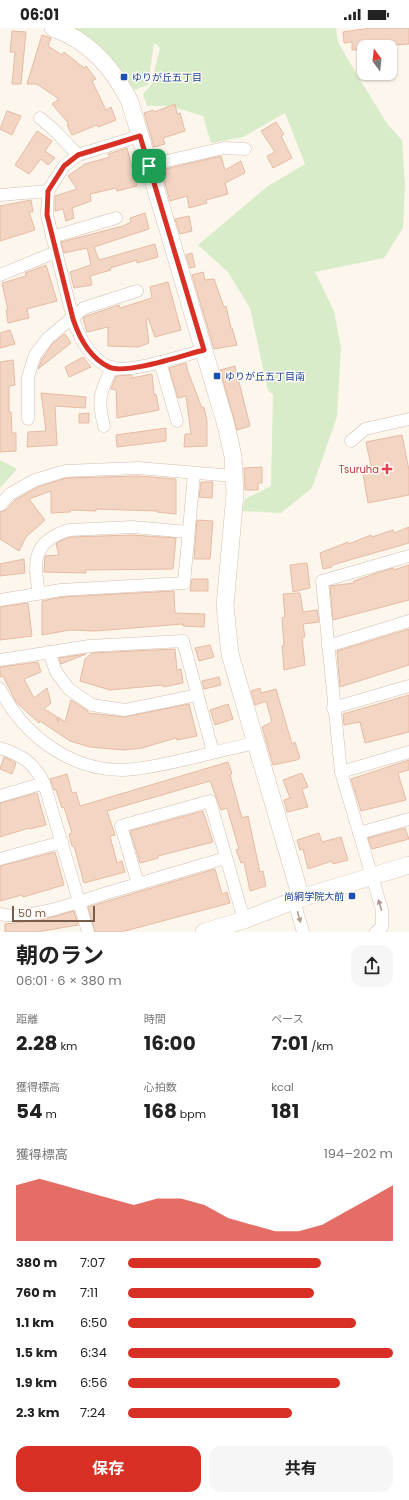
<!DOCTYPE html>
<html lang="ja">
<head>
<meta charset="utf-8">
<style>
  :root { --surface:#fff; --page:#f6f6f6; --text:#222; --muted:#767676; --accent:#d93025 }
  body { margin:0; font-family:Poppins,"Noto Sans JP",sans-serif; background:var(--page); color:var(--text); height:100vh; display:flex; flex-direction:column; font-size:15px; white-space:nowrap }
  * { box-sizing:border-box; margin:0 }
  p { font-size:13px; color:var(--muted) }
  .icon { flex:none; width:22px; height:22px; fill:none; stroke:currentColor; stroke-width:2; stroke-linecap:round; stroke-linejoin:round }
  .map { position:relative; height:904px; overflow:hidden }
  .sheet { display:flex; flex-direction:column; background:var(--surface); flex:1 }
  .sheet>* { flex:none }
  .needle { width:26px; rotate:345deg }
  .fabs { position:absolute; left:357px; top:12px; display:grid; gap:8px }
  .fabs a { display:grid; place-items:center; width:40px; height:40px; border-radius:8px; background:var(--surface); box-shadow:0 1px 3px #0004; font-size:20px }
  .scale { position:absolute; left:12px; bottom:10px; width:83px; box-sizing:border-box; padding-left:4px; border:2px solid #7a5c4d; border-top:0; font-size:11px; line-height:14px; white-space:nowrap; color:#7a5c4d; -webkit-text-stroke:3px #fffaf3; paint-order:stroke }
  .pin { position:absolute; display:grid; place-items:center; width:34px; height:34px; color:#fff; margin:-17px; border-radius:8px; box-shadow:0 2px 6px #0006 }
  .round { display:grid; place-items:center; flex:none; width:42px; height:42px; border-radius:12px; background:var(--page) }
  .summary { display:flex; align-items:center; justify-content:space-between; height:68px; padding:0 16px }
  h1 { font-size:22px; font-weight:700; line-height:30px }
  .stats { display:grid; grid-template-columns:repeat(3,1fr); gap:6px; height:68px; padding:4px 16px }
  .stats div { display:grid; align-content:center }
  .stats b { font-size:20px; font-weight:700 }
  .stats small { font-size:11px; font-weight:400 }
  .stats p { font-size:11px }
  .chart { height:112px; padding:8px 16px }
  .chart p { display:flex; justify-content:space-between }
  .chart svg { width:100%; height:72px; margin-top:4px; fill:var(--accent); opacity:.7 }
  .primary-button { display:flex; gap:8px; margin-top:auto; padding:8px 16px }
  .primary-button a { flex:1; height:46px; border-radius:12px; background:var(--accent); color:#fff; font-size:16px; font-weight:700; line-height:46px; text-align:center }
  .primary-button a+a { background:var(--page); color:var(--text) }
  ul { padding:0 16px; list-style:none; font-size:13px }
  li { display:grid; grid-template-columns:64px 48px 1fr; align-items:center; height:30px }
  li i { height:10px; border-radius:5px; background:var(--accent) }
  .status { display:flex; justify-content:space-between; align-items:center; height:28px; padding:0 20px; background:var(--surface); direction:ltr }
  .status svg { height:11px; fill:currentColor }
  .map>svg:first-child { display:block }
</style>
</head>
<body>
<div class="status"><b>06:01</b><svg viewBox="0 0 49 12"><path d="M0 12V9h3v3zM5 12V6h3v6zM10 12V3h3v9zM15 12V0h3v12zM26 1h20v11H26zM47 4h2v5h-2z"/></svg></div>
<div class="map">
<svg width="409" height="904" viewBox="0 0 409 904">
  <rect width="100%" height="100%" fill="#fdf6ec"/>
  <g fill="#d8ecc9">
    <polygon points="71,0 336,0 338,14 359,50 388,97 402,112 405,157 403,200 384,230 315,244 334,283 341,320 337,389 312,460 281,485 242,483 245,471 271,458 273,366 268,363 250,280 228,244 198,217 268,158 305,136 285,85 243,109 211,115 203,88 169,78 147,78 143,66 151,57 160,20 154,15 148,57 131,63"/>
    <polygon points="0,432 17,441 0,460"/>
  </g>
  <g fill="#f3d5c3" stroke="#e6bba3">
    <polygon points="371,0 409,0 409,16 364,19 364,21 352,22 352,14 344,15 343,4"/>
    <polygon points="12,3 26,4 21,56 12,56 15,24 10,24"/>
    <polygon points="42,7 51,10 48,18 62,27 64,24 84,40 86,38 96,51 92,53 106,82 111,79 116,92 98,99 97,97 72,107 67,97 69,96 52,76 59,71 37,56 27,56"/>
    <polygon points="175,76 177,86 180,85 185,103 163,110 165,116 154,119 144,85 153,82 154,84"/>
    <polygon points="7,83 21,88 12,107 0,101"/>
    <polygon points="276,94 284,106 281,108 292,130 273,140 267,128 275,124 261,103"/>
    <polygon points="37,103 52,113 45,123 55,130 48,137 41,131 29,146 15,137"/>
    <polygon points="127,120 137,158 117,163 116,160 90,166 91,173 72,180 74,190 66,193 63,181 55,183 55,168 77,161 68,148 85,136 110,129 108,126"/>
    <polygon points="221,128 225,142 241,133 245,145 225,155 228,166 206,172 207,175 189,180 187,168 170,173 161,142"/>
    <polygon points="31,172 33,184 29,184 35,202 0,213 0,178"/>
    <polygon points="145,185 149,201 94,219 99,232 155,216 158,229 137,235 137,232 110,240 111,242 90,248 92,257 74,260 70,244 91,237 87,220 64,225 61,214 123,198 131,194 130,190"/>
    <polygon points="189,188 192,203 180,206 175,191"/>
    <polygon points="192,225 195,239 190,240 186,227"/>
    <polygon points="46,237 57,273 27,281 29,290 8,295 6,282 8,282 2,255 26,248 25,245"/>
    <polygon points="203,244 205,252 214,251 224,279 226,278 231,300 232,300 237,317 214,321 192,247"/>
    <polygon points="168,254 181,302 155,309 148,290 146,291 149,315 138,319 108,318 108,299 87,304 83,290 86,288 119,277 120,280 152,270 150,259"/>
    <polygon points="10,302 15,316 0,320 0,305"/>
    <polygon points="65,306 71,315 38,341 42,331 53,315"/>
    <polygon points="83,329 91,339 69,349 65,339"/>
    <polygon points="13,332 15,357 9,358 9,384 11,384 12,405 16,405 16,423 0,424 0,334"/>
    <polygon points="186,335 188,344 202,380 204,379 207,393 207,418 184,419 185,406 191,406 186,368 178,370 169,340"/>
    <polygon points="235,338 250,398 237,402 220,342"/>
    <polygon points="152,346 154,367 156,366 159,382 117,390 116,362 111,361 116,348 132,347 132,350"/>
    <polygon points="41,365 86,369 85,380 55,378 57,417 27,419 28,404 46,403"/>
    <polygon points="89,385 89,395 79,395 79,386"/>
    <polygon points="166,400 166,413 117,419 116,407"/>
    <polygon points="402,407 409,442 409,467 368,475 362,440 371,438 366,414"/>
    <polygon points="262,439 262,455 258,455 258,462 245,462 244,440"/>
    <polygon points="138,448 176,451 176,486 157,484 157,483 96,481 96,483 70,482 70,484 51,485 51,463 29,471 45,492 26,509 19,523 0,511 0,484 6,482 15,472 38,459 66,450"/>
    <polygon points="201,454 213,454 212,470 199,469"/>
    <polygon points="197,492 213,493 210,531 194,531"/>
    <polygon points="409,499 409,515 332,537 332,539 323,541 320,525 348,514 349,516 371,507 372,509 393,502 394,505"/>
    <polygon points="132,507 176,510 173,541 86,542 86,545 44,544 45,528 59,527 56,516 60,513 71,509"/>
    <polygon points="24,531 25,545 0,548 0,536"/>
    <polygon points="307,535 310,560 293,564 290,537"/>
    <polygon points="409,537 409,572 333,592 330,558 354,555 354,553 377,545 393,540 394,542"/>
    <polygon points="192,551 208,551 208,563 190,563"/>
    <polygon points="174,563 175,585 205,586 204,599 183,598 183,596 95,603 70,602 42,607 42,573 62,569"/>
    <polygon points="300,565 303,584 317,582 319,594 303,596 305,609 302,609 305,637 284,642 282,618 284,618 282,590 285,589 283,566"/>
    <polygon points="28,575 32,608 0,612 0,579"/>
    <polygon points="409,601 409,637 340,659 337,623"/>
    <polygon points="210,617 214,629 199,633 195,620"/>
    <polygon points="175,621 177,642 181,641 183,655 163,659 163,657 110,662 80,653 85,631 92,625"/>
    <polygon points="86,626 61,636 59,630"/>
    <polygon points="38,634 41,644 24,651 34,670 47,660 51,675 44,681 56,688 58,694 58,689 65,694 71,672 88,683 88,685 124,689 189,676 197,708 177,712 176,710 142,720 124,722 90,719 70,713 40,693 39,695 16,674 3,648 0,649 0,639"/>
    <polygon points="219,649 221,657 204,661 202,653"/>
    <polygon points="260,660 261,665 276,661 292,716 295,714 300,730 297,732 273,737 262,699 272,694 266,673 255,677 251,663"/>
    <polygon points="409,667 409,704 365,715 360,694 344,697 343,686"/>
    <polygon points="228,676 233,691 215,697 210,682"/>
    <polygon points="4,729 16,735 12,746 0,741"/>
    <polygon points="409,732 409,742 398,745 406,772 361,783 351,751"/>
    <polygon points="228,734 232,746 230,747 242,790 248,788 260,844 263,843 266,858 250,863 244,834 241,835 236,822 239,821 227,780 221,782 210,753 107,783 115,807 110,808 117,835 122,833 125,844 84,855 74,818 72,818 69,806 72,805 64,779 62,780 56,762 54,762 50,751 67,746 72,765 76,764 80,778"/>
    <polygon points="302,745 308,759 302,761 308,779 287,784 284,772 290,770 283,752"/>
    <polygon points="37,765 46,797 30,801 29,800 0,809 0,775"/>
    <polygon points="203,783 213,814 158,828 158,830 140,835 130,803"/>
    <polygon points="405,800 409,811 372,821 368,810"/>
    <polygon points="319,805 322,814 341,809 348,832 333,836 332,833 308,841 303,821 300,822 297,812"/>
    <polygon points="55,824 64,857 23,869 22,867 0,873 0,838"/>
    <polygon points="215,841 222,866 227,864 230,875 121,904 95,904 88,879"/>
    <polygon points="74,883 78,897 37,904 5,904 5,896 41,892"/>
  </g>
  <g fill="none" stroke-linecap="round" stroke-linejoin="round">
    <g stroke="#d1beb0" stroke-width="13">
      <g id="street">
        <polyline points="40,90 53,101 78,127"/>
        <path d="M140 108 78 127 64 138 48 163 47 187 73 291C79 309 90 330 109 339 126 347 184 327 204 322"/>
        <polyline points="149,137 224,120 245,121"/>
        <polyline points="0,167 48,163"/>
        <polyline points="52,209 116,190"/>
        <polyline points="0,247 56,224"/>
        <polyline points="160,334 177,393"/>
        <polyline points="28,391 28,349 35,327 48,310 84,280 137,263"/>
        <path d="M104 398C97 371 100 365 112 339"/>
        <polyline points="351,413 365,401 409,391"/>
        <polyline points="0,477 10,466 35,452 65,443 138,440 234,448"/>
        <path d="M39 565C33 533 33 513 69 502L132 499 188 504"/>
        <polyline points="0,572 61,562 184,555 194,446"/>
        <polyline points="328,618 409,593"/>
        <polyline points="49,624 56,644 69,661 92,677 125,682 197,667"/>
        <polyline points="0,632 89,618 183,613 213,724"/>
        <path d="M0 661C25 710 77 748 135 741 176 736 215 723 255 715"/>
        <polyline points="333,680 409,658"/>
        <path d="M0 720C23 728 32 733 44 755L88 904"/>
        <polyline points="341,744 409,724"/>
        <polyline points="0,768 44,755"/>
        <polyline points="359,805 409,791"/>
        <polyline points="0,831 62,814"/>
        <polyline points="138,856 121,798 210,773 244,892"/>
        <polyline points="294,873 303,904"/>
        <path d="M0 886C28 893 81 873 110 864 149 853 187 841 226 830"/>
        <polyline points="376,904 382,899 382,882 341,744 322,553 409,528"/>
      </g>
    </g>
    <g stroke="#d6c0b0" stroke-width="18">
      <g id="secondary">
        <path d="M53 0C90 13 113 40 130 74L226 397 233 428 235 466 225 578 230 626 301 870"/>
        <polyline points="204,904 244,892 301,870 409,837"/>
      </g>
    </g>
    <use href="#street" stroke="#fff" stroke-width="12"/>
    <use href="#secondary" stroke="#fff" stroke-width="17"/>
  </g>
  <defs><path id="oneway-solid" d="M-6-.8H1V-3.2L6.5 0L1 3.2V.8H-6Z"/></defs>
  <g fill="#af9d94">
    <use href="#oneway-solid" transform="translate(380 877) rotate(-107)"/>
    <use href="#oneway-solid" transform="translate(299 889) rotate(74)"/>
  </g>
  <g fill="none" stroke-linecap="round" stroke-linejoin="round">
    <g stroke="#fff" stroke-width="8">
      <path id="route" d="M140 108 204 322C184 327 126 347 109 339 90 330 79 309 73 291L47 187 48 163 64 138 78 127Z"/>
    </g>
    <use href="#route" stroke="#d93025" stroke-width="5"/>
  </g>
  <g fill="#1a4fb4" stroke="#fffaf3" stroke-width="1.5">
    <rect x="120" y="45" width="8" height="8" rx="2"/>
    <rect x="213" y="344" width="8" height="8" rx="2"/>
    <rect x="348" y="864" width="8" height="8" rx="2"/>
  </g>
  <path fill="#e0444e" stroke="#fffaf3" stroke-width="1.5" d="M385 435h4v4h4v4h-4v4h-4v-4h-4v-4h4z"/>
  <g text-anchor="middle" stroke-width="3" stroke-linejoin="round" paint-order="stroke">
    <g font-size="10" fill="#164399" stroke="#fffaf3" text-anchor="start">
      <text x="132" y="53">ゆりが丘五丁目</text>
      <text x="225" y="352">ゆりが丘五丁目南</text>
      <text x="344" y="872" text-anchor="end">尚絅学院大前</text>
    </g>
    <g font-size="10" fill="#be3a42" stroke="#fffaf3" text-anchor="end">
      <text x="379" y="445">Tsuruha</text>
    </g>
  </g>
</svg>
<div class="fabs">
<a><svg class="needle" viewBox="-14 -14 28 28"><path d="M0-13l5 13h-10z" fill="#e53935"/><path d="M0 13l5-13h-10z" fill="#767676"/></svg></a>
</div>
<div class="scale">50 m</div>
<div class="pin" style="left:149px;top:138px;background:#1e9e55"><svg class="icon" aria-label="arrive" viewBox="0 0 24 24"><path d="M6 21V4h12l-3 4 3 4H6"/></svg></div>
</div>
<section class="sheet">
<div class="summary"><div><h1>朝のラン</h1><p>06:01 · 6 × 380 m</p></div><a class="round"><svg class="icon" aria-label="share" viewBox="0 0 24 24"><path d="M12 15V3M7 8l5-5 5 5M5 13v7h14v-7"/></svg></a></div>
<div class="stats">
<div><p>距離</p><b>2.28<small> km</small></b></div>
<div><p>時間</p><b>16:00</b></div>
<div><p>ペース</p><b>7:01<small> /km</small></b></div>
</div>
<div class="stats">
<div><p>獲得標高</p><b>54<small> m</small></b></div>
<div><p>心拍数</p><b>168<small> bpm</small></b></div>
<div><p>kcal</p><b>181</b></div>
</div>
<div class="chart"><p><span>獲得標高</span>194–202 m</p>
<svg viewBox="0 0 160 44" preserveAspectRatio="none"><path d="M0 44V10L10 6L20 10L30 14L40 18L50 22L60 18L70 18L80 22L90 30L100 34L110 38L120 38L130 34L140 26L150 18L160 10V44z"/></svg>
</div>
<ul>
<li><b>380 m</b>7:07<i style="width:73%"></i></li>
<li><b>760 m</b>7:11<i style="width:70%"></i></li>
<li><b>1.1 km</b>6:50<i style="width:86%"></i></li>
<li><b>1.5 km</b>6:34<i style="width:100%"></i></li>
<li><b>1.9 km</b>6:56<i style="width:80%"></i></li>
<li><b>2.3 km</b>7:24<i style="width:62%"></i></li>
</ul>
<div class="primary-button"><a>保存</a><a>共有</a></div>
</section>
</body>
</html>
